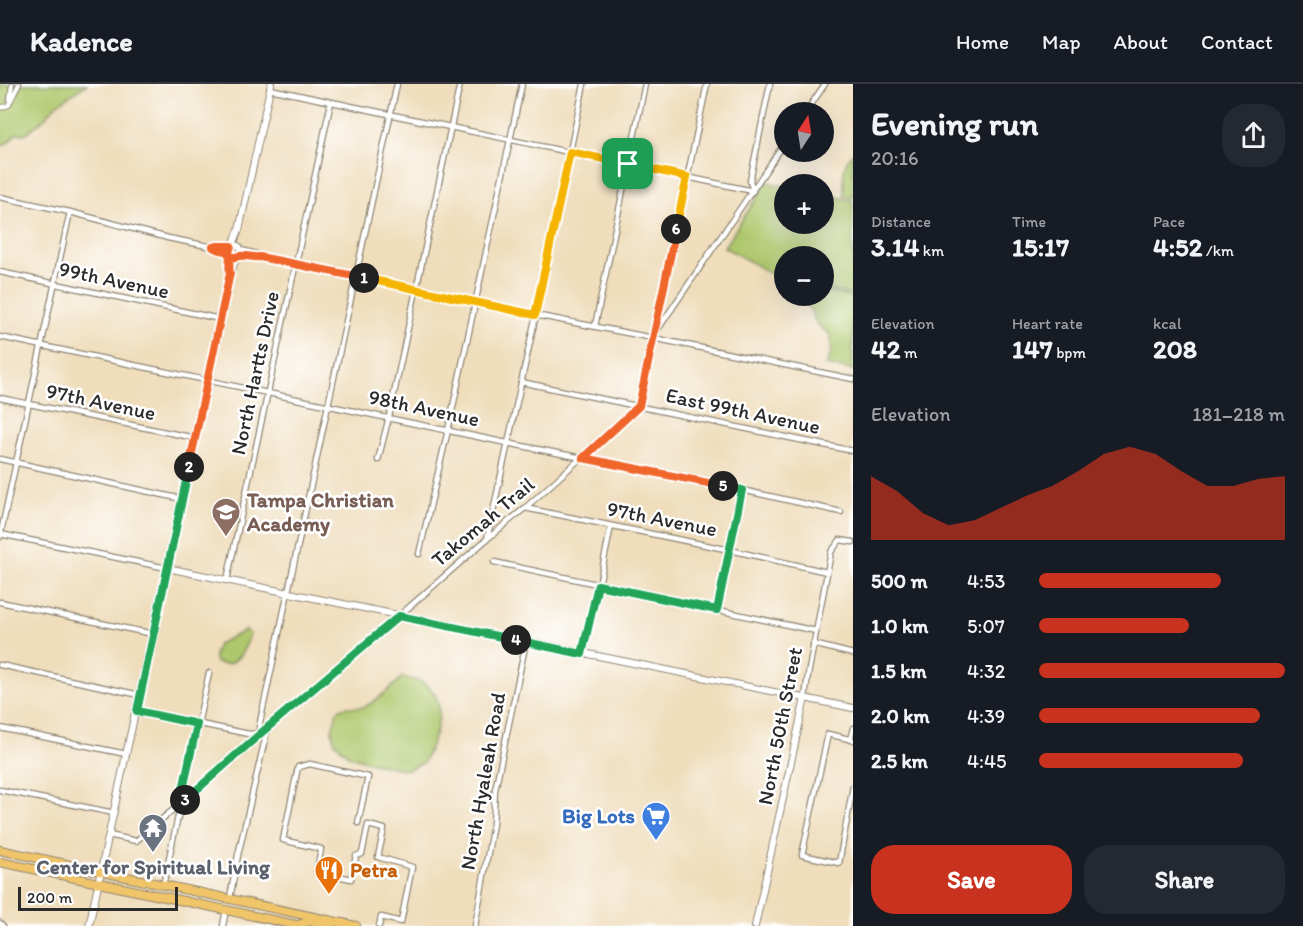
<!DOCTYPE html>
<html lang="en">
<head>
<meta charset="utf-8">
<style>
  :root { --surface:#171b24; --page:#242831; --text:#f1f3f6; --muted:#9ea1a6; --line:#363941; --accent:#c8321e }
  body { margin:0; font-family:Itim,sans-serif; background:var(--page); color:var(--text); height:100vh; display:flex; flex-direction:column; font-size:22px; white-space:nowrap }
  * { box-sizing:border-box; margin:0 }
  p { font-size:20px; color:var(--muted) }
  .icon { flex:none; width:33px; height:33px; fill:none; stroke:currentColor; stroke-width:2; stroke-linecap:round; stroke-linejoin:round }
  .map { position:relative; flex:1; overflow:hidden }
  .sheet { display:flex; flex-direction:column; background:var(--surface); width:450px }
  .sheet>* { flex:none }
  .needle { width:39px; rotate:12deg }
  .controls { position:absolute; left:774px; top:18px; display:grid; gap:12px }
  .controls a { display:grid; place-items:center; width:60px; height:60px; border-radius:50%; background:var(--surface); box-shadow:0 6px 24px #0002; font-size:30px }
  .scale { position:absolute; left:18px; bottom:15px; width:160px; box-sizing:border-box; padding-left:6px; border:3px solid #2b2b2b; border-top:0; font-size:16px; line-height:21px; white-space:nowrap; color:#2b2b2b; -webkit-text-stroke:4px #fff; paint-order:stroke }
  .pin { position:absolute; display:grid; place-items:center; width:51px; height:51px; color:#fff; margin:-26px; border-radius:12px; box-shadow:0 3px 9px #0006 }
  .km { position:absolute; width:30px; height:30px; margin:-15px; border-radius:50%; background:#222; color:#fff; font-size:16px; line-height:30px; text-align:center }
  .round { display:grid; place-items:center; flex:none; width:63px; height:63px; border-radius:24px; background:var(--page) }
  .overview { display:flex; align-items:center; justify-content:space-between; height:102px; padding:0 18px }
  h1 { font-size:33px; font-weight:800; line-height:45px }
  .figures { display:grid; grid-template-columns:repeat(3,1fr); gap:9px; height:102px; padding:6px 18px }
  .figures div { display:grid; align-content:center }
  .figures b { font-size:26px; font-weight:800 }
  .figures small { font-size:16px; font-weight:400 }
  .figures p { font-size:16px }
  .chart { height:168px; padding:12px 18px }
  .chart p { display:flex; justify-content:space-between }
  .chart svg { width:100%; height:108px; margin-top:6px; fill:var(--accent); opacity:.7 }
  .cta { display:flex; gap:12px; margin-top:auto; padding:12px 18px }
  .cta a { flex:1; height:69px; border-radius:24px; background:var(--accent); color:#fff; font-size:24px; font-weight:800; line-height:69px; text-align:center }
  .cta a+a { background:var(--page); color:var(--text) }
  ul { padding:0 18px; list-style:none; font-size:20px }
  li { display:grid; grid-template-columns:96px 72px 1fr; align-items:center; height:45px }
  li i { height:15px; border-radius:8px; background:var(--accent) }
  header { display:flex; align-items:center; gap:36px; box-sizing:border-box; height:84px; padding:0 30px; background:var(--surface); border-bottom:2px solid var(--line) }
  header strong { font-size:28px }
  nav { display:flex; gap:33px; margin-inline-start:auto; font-size:21px }
  main { display:flex; flex:1; min-height:0 }
  .map>svg:first-child { display:block }
</style>
</head>
<body>
<header>
<strong>Kadence</strong>
<nav><a>Home</a><a>Map</a><a>About</a><a>Contact</a></nav>
</header>
<main>
<div class="map">
<svg width="853" height="842" viewBox="0 0 853 842">
  <rect width="100%" height="100%" fill="#fff"/>
  <filter id="ink" filterUnits="userSpaceOnUse"><feTurbulence type="fractalNoise" baseFrequency=".0167" numOctaves="2"/><feDisplacementMap in="SourceGraphic" scale="12" xChannelSelector="R" yChannelSelector="G"/><feConvolveMatrix kernelMatrix="1 2 1 2 8 2 1 2 1" color-interpolation-filters="sRGB"/></filter>
  <filter id="wash" filterUnits="userSpaceOnUse"><feTurbulence type="fractalNoise" baseFrequency=".008" numOctaves="4" result="noise"/><feDisplacementMap in="SourceGraphic" scale="24" xChannelSelector="R" yChannelSelector="G"/><feGaussianBlur stdDeviation="1.35" result="paint"/><feColorMatrix in="noise" values="0 0 0 0 0 0 0 0 0 0 0 0 0 0 0 0 0 1.4 0 .05"/><feComposite in="paint" operator="in"/></filter>
  <g filter="url(#wash)">
    <rect width="100%" height="100%" fill="#efddbb"/>
    <g fill="#afc76c" stroke="#6d794c" stroke-width="1.5">
      <polygon points="0,0 87,0 56,21 45,34 28,48 24,50 17,49 7,59 0,62"/>
      <path d="M853 69V114L844 112C844 94 840 83 853 69Z"/>
      <polygon points="767,98 784,102 784,140 824,140 824,110 853,117 853,211 824,205 824,172 784,172 784,197 724,163"/>
      <path d="M824 207 853 213V286L826 281C832 269 833 262 830 250 826 247 820 244 818 241 810 229 812 219 795 216L793 212H824Z"/>
      <path d="M246 546 250 550C245 566 235 587 215 578L214 571 218 560Z"/>
      <path d="M402 593C409 595 419 596 425 600 452 618 434 657 423 679L407 686 369 678 348 671 334 657 332 646 336 633V629C344 619 352 625 363 623 372 621 396 600 402 593Z"/>
    </g>
  </g>
  <g filter="url(#ink)">
    <g fill="none" stroke-linecap="round" stroke-linejoin="round">
      <g stroke="#8d8473" stroke-width="6">
        <g id="pedestrian">
          <polyline points="10,18 19,0"/>
          <polyline points="0,24 9,21 12,0"/>
        </g>
      </g>
      <g stroke="#8d8473" stroke-width="7">
        <g id="minor">
          <polyline points="270,5 753,107 750,97 770,0"/>
          <polyline points="806,28 825,0"/>
          <polyline points="0,113 70,128 168,154 213,163 229,170"/>
          <polyline points="213,163 231,162"/>
          <polyline points="241,166 256,170 260,173"/>
          <polyline points="239,172 267,174 535,231 653,254 853,295"/>
          <polyline points="0,188 220,235"/>
          <polyline points="595,242 645,0"/>
          <polyline points="654,251 784,60"/>
          <polyline points="0,253 507,359 742,406 841,428"/>
          <polyline points="521,298 853,367"/>
          <polyline points="0,314 195,354"/>
          <polyline points="0,375 182,415"/>
          <polyline points="378,376 389,333 460,0"/>
          <polyline points="525,424 730,466 827,488"/>
          <polyline points="0,450 167,484"/>
          <polyline points="0,453 70,128"/>
          <polyline points="487,455 537,226 584,0"/>
          <polyline points="419,470 448,346 522,0"/>
          <polyline points="494,478 816,547"/>
          <polyline points="227,496 331,18"/>
          <polyline points="0,518 153,550"/>
          <polyline points="717,526 742,406"/>
          <polyline points="813,560 853,570"/>
          <polyline points="582,570 599,501 611,442"/>
          <polyline points="0,581 140,611"/>
          <polyline points="805,614 808,591 831,468 840,456 853,458"/>
          <polyline points="137,627 249,650 261,649"/>
          <polyline points="0,644 126,670"/>
          <polyline points="850,656 853,644"/>
          <polyline points="853,656 828,650 802,771 839,779 853,702"/>
          <polyline points="0,706 114,729"/>
          <polyline points="358,739 368,693 310,680 298,683 283,756 321,765 317,787 351,795 356,772 362,770 368,741 384,745 378,773 412,783 401,838 381,833 379,842"/>
          <polyline points="109,751 136,757 180,720 261,649 399,532 487,455 525,424 639,322 707,0"/>
          <polyline points="163,802 209,589"/>
          <polyline points="230,814 238,771 266,651 261,649 259,643 397,0"/>
          <polyline points="0,839 3,842"/>
          <polyline points="223,842 226,825"/>
          <polyline points="475,842 493,740 495,706 526,558"/>
        </g>
      </g>
      <g stroke="#8d8473" stroke-width="8">
        <g id="tertiary">
          <circle cx="235" cy="167" r="6"/>
          <polyline points="233,161 239,146 271,0"/>
          <polyline points="167,484 853,624"/>
          <polyline points="89,842 230,189 237,173"/>
          <polyline points="755,842 805,614"/>
        </g>
      </g>
      <g stroke="#8d8473" stroke-width="10">
        <g id="primary">
          <polyline points="0,766 356,842"/>
          <polyline points="0,778 301,842"/>
          <polyline points="298,841 311,837 331,842"/>
        </g>
      </g>
      <use href="#pedestrian" stroke="#fff" stroke-width="4"/>
      <use href="#minor" stroke="#fff" stroke-width="4.5"/>
      <use href="#tertiary" stroke="#fff" stroke-width="6"/>
      <use href="#primary" stroke="#f0c469" stroke-width="8"/>
    </g>
  </g>
  <g fill="none" stroke-linecap="round" stroke-linejoin="round" filter="url(#ink)">
    <g stroke="#fff" stroke-width="12">
      <polyline id="split-1" points="364,194 535,231 570,68 628,80"/>
    </g>
    <g stroke="#fff" stroke-width="12">
      <path id="split-2" d="M189 383 230 189C228 182 231 175 229 168L231 162H218L213 163C218 166 223 166 227 168 231 171 230 173 235 173 237 173 238 172 240 172 247 171 253 174 260 173L364 194"/>
    </g>
    <g stroke="#fff" stroke-width="12">
      <polyline id="split-3" points="185,716 180,720 197,640 137,627 189,383"/>
    </g>
    <g stroke="#fff" stroke-width="12">
      <polyline id="split-4" points="185,716 261,649 399,532 516,556"/>
    </g>
    <g stroke="#fff" stroke-width="12">
      <polyline id="split-5" points="516,556 582,570 598,501 717,526 742,406 723,402"/>
    </g>
    <g stroke="#fff" stroke-width="12">
      <polyline id="split-6" points="676,145 639,322 583,374 723,402"/>
    </g>
    <g stroke="#fff" stroke-width="12">
      <polyline id="split-7" points="628,80 687,93 676,145"/>
    </g>
    <use href="#split-1" stroke="#f5b400" stroke-width="8"/>
    <use href="#split-2" stroke="#f0652b" stroke-width="8"/>
    <use href="#split-3" stroke="#22a559" stroke-width="8"/>
    <use href="#split-4" stroke="#22a559" stroke-width="8"/>
    <use href="#split-5" stroke="#22a559" stroke-width="8"/>
    <use href="#split-6" stroke="#f0652b" stroke-width="8"/>
    <use href="#split-7" stroke="#f5b400" stroke-width="8"/>
  </g>
  <defs>
    <g id="school-pin" transform="scale(1.5)"><path d="M0 17L-7.5 6A9.5 9.5 0 1 1 7.5 6Z" fill="#8d6e63" stroke="#fff"/><path d="M0-5L7-2L0 1L-7-2ZM-4 1L0 2.5L4 1V4Q0 6-4 4Z" fill="#fff"/></g>
    <g id="supermarket-pin" transform="scale(1.5)"><path d="M0 17L-7.5 6A9.5 9.5 0 1 1 7.5 6Z" fill="#3f7fe0" stroke="#fff"/><path d="M-6-5.5h2.5l.6 2H6L4.5 2H-2.5L-4.4-4H-6ZM-1.5 3.2a1.3 1.3 0 1 0 .1 0ZM3 3.2a1.3 1.3 0 1 0 .1 0Z" fill="#fff"/></g>
    <g id="temple-pin" transform="scale(1.5)"><path d="M0 17L-7.5 6A9.5 9.5 0 1 1 7.5 6Z" fill="#6b7280" stroke="#fff"/><path d="M0-6L5-2H3V0L6.5 2.5H4V6H1.5V3h-3V6H-4V2.5H-6.5L-3 0V-2H-5Z" fill="#fff"/></g>
    <g id="restaurant-pin" transform="scale(1.5)"><path d="M0 17L-7.5 6A9.5 9.5 0 1 1 7.5 6Z" fill="#e8710a" stroke="#fff"/><path d="M-5-6h1v4h1v-4h1v4h1v-4h1v5L-1.5 .5V6h-2V.5L-5-1ZM5-6V6H3V1.5H1.5Q1.5-4 5-6Z" fill="#fff"/></g>
  </defs>
  <g fill-rule="evenodd">
    <use href="#school-pin" x="226" y="428"/>
    <use href="#supermarket-pin" x="656" y="732"/>
    <use href="#temple-pin" x="153" y="744"/>
    <use href="#restaurant-pin" x="329" y="786"/>
  </g>
  <g text-anchor="middle" stroke-width="5" stroke-linejoin="round" paint-order="stroke">
    <g font-size="21" fill="#2b2b2b" stroke="#fff">
      <text transform="translate(114 196) rotate(12)" y="7">99th Avenue</text>
      <text transform="translate(255 289) rotate(-78)" y="7">North Hartts Drive</text>
      <text transform="translate(101 318) rotate(12)" y="7">97th Avenue</text>
      <text transform="translate(424 324) rotate(12)" y="7">98th Avenue</text>
      <text transform="translate(743 327) rotate(12)" y="7">East 99th Avenue</text>
      <text transform="translate(662 435) rotate(11)" y="7">97th Avenue</text>
      <text transform="translate(483 438) rotate(-40)" y="7">Takomah Trail</text>
      <text transform="translate(780 642) rotate(-79)" y="7">North 50th Street</text>
      <text transform="translate(483 697) rotate(-80)" y="7">North Hyaleah Road</text>
    </g>
    <g font-size="21" font-weight="bold" fill="#785e54" stroke="#fff" text-anchor="start">
      <text x="247" y="423">Tampa Christian<tspan x="247" dy="24">Academy</tspan></text>
    </g>
    <g font-size="21" font-weight="bold" fill="#366cbe" stroke="#fff" text-anchor="end">
      <text x="635" y="739">Big Lots</text>
    </g>
    <g font-size="21" font-weight="bold" fill="#5b616d" stroke="#fff">
      <text x="153" y="790">Center for Spiritual Living</text>
    </g>
    <g font-size="21" font-weight="bold" fill="#c56008" stroke="#fff" text-anchor="start">
      <text x="350" y="793">Petra</text>
    </g>
  </g>
</svg>
<div class="controls">
<a><svg class="needle" viewBox="-14 -14 28 28"><path d="M0-13l5 13h-10z" fill="#e53935"/><path d="M0 13l5-13h-10z" fill="#9ea1a6"/></svg></a>
<a>+</a>
<a>−</a>
</div>
<div class="scale">200 m</div>
<div class="pin" style="left:628px;top:80px;background:#1e9e55"><svg class="icon" aria-label="arrive" viewBox="0 0 24 24"><path d="M6 21V4h12l-3 4 3 4H6"/></svg></div>
<b class="km" style="left:364px;top:194px">1</b>
<b class="km" style="left:189px;top:383px">2</b>
<b class="km" style="left:185px;top:716px">3</b>
<b class="km" style="left:516px;top:556px">4</b>
<b class="km" style="left:723px;top:402px">5</b>
<b class="km" style="left:676px;top:145px">6</b>
</div>
<section class="sheet">
<div class="overview"><div><h1>Evening run</h1><p>20:16</p></div><a class="round"><svg class="icon" aria-label="share" viewBox="0 0 24 24"><path d="M12 15V3M7 8l5-5 5 5M5 13v7h14v-7"/></svg></a></div>
<div class="figures">
<div><p>Distance</p><b>3.14<small> km</small></b></div>
<div><p>Time</p><b>15:17</b></div>
<div><p>Pace</p><b>4:52<small> /km</small></b></div>
</div>
<div class="figures">
<div><p>Elevation</p><b>42<small> m</small></b></div>
<div><p>Heart rate</p><b>147<small> bpm</small></b></div>
<div><p>kcal</p><b>208</b></div>
</div>
<div class="chart"><p><span>Elevation</span>181–218 m</p>
<svg viewBox="0 0 160 44" preserveAspectRatio="none"><path d="M0 44V18L10 24L20 33L30 38L40 36L50 31L60 26L70 22L80 16L90 9L100 6L110 9L120 16L130 22L140 22L150 19L160 18V44z"/></svg>
</div>
<ul>
<li><b>500 m</b>4:53<i style="width:74%"></i></li>
<li><b>1.0 km</b>5:07<i style="width:61%"></i></li>
<li><b>1.5 km</b>4:32<i style="width:100%"></i></li>
<li><b>2.0 km</b>4:39<i style="width:90%"></i></li>
<li><b>2.5 km</b>4:45<i style="width:83%"></i></li>
</ul>
<div class="cta"><a>Save</a><a>Share</a></div>
</section>
</main>
</body>
</html>
